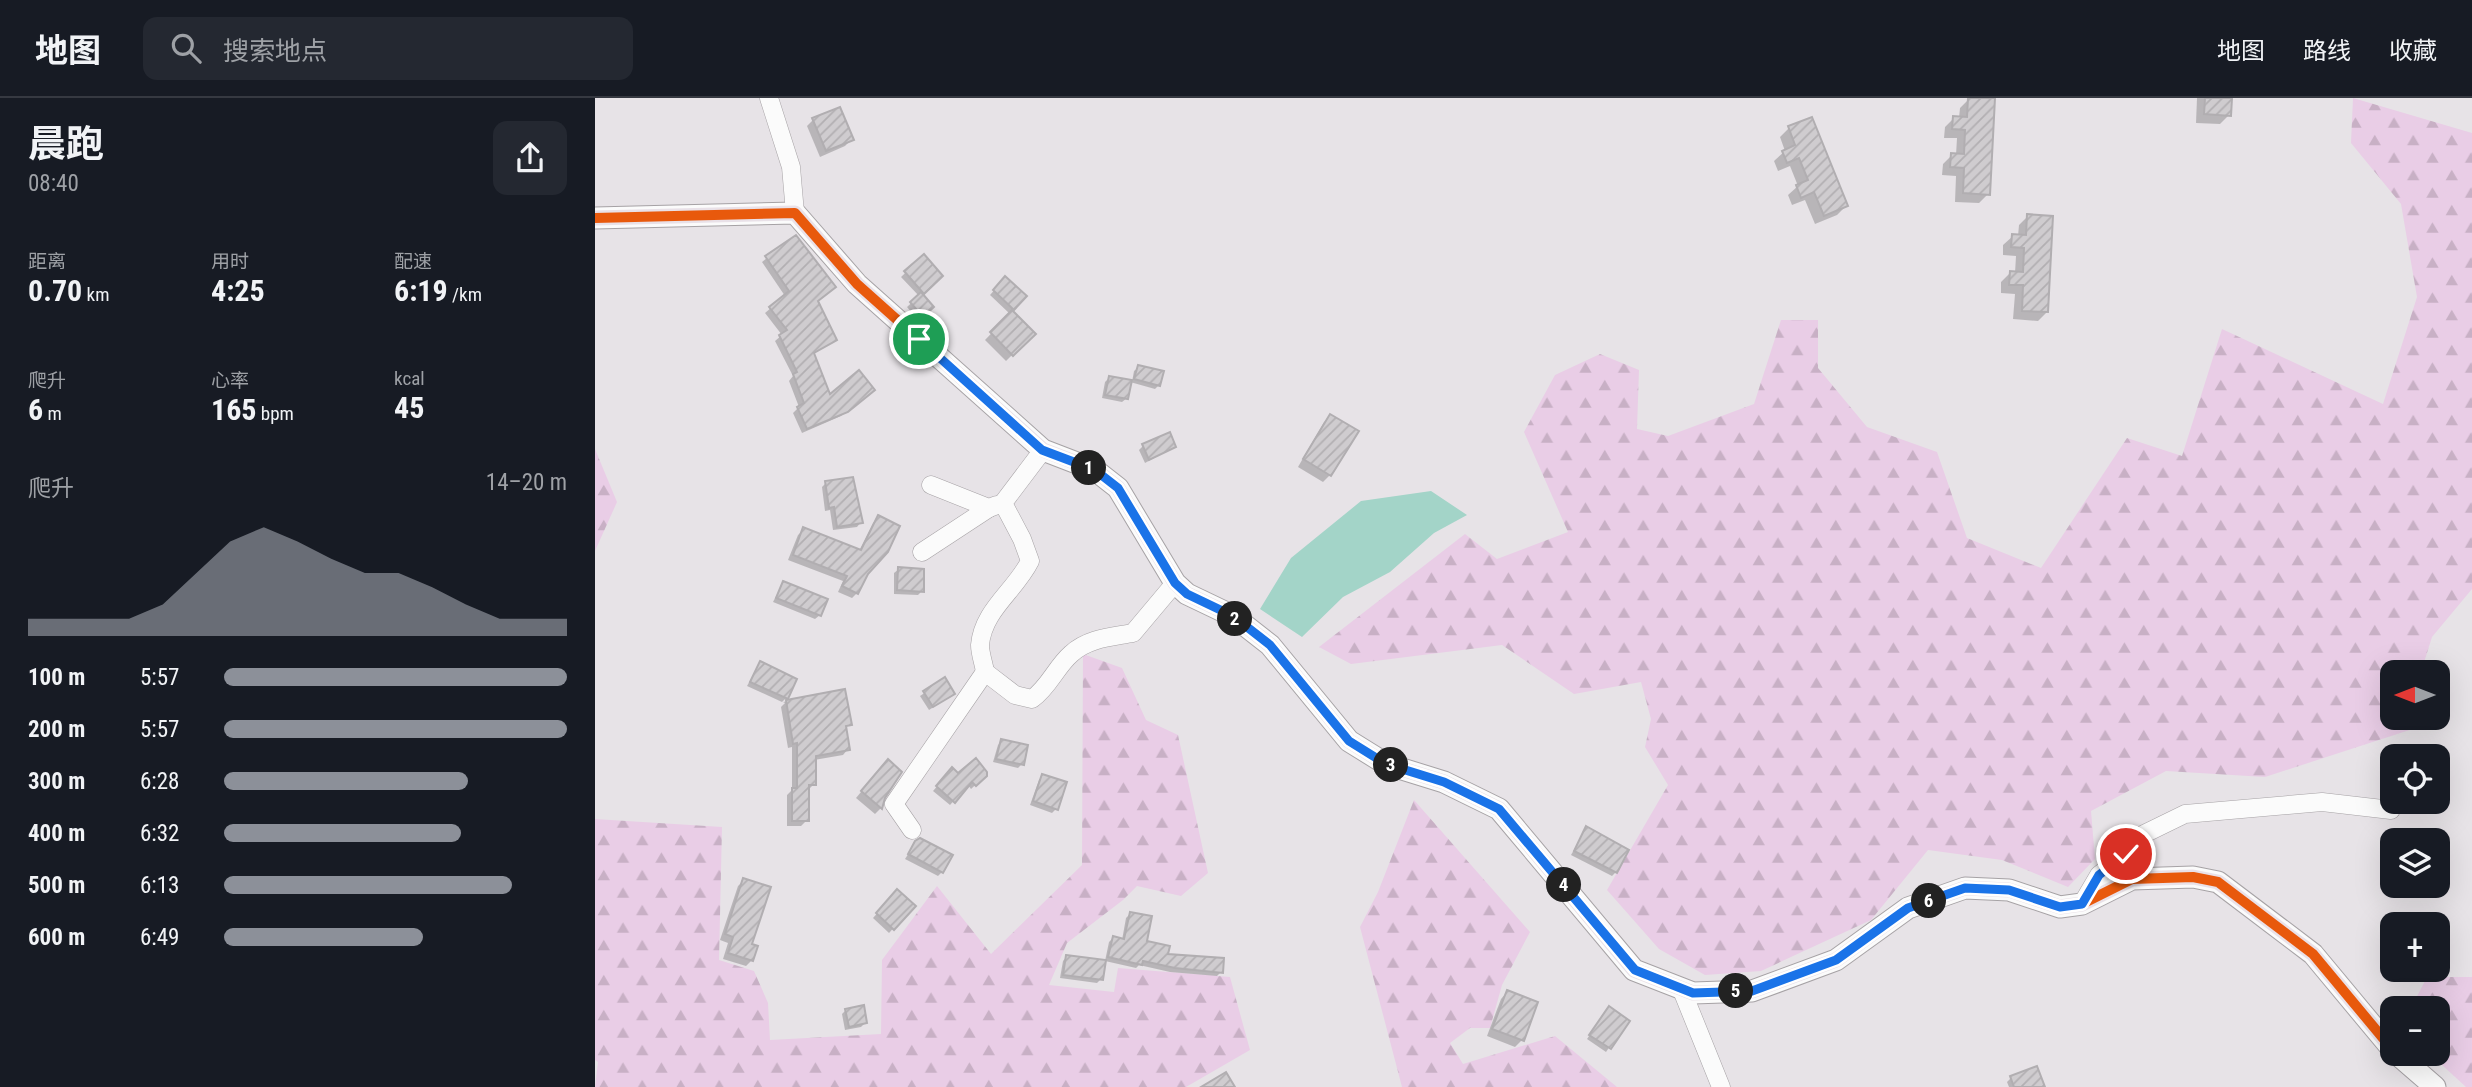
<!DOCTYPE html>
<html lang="zh">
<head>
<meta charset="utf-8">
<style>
  :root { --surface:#171b24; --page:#242831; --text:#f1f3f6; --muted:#9ea1a6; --line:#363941; --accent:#8c9099 }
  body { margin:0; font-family:"Roboto Condensed","Noto Sans SC",sans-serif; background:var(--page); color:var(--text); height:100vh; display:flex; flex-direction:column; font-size:26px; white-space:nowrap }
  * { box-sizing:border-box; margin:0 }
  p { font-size:23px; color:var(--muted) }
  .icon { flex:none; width:38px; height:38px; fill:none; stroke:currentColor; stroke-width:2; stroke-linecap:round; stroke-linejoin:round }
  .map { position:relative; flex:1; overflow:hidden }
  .side { display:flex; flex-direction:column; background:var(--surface); width:595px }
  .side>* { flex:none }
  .needle { width:46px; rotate:270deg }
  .controls { position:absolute; left:1785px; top:562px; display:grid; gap:14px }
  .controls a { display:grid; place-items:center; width:70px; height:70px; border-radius:14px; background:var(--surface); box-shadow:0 7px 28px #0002; font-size:35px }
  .pin { position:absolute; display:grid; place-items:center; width:60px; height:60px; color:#fff; margin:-30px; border:4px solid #fff; border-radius:50%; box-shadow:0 2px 7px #0007 }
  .km { position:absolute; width:35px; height:35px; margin:-18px; border-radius:50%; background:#222; color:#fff; font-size:19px; line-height:35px; text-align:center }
  .round { display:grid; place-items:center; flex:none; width:74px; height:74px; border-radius:14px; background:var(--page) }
  .overview { display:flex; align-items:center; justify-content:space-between; height:119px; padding:0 28px }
  h1 { font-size:38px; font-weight:700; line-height:52px }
  .metrics { display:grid; grid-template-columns:repeat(3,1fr); gap:10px; height:119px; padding:7px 28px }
  .metrics div { display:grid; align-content:center }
  .metrics b { font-size:30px; font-weight:700 }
  .metrics small { font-size:19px; font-weight:400 }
  .metrics p { font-size:19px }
  .chart { height:196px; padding:14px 28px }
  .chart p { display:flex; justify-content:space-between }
  .chart svg { width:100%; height:126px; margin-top:7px; fill:var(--accent); opacity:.7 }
  ul { padding:0 28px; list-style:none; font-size:23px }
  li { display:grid; grid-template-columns:112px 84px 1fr; align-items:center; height:52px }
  li i { height:18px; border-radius:9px; background:var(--accent) }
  header { display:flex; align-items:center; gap:42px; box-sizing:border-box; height:98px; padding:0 35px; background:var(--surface); border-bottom:2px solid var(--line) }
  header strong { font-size:33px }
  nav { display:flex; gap:38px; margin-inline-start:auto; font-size:24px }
  .search { width:490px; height:63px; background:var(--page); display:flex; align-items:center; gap:18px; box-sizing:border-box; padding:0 24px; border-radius:14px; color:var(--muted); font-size:26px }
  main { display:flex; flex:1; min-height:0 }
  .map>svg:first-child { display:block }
</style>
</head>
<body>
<header>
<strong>地图</strong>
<div class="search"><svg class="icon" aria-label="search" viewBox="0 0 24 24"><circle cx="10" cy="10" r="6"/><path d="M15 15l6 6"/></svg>搜索地点</div>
<nav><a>地图</a><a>路线</a><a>收藏</a></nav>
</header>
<main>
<section class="side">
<div class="overview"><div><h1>晨跑</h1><p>08:40</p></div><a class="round"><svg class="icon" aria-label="share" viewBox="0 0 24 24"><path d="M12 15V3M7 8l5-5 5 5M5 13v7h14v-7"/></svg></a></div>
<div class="metrics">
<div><p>距离</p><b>0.70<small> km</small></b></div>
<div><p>用时</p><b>4:25</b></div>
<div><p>配速</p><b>6:19<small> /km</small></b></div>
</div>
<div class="metrics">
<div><p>爬升</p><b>6<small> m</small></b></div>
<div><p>心率</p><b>165<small> bpm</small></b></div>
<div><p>kcal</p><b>45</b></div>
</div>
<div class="chart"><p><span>爬升</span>14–20 m</p>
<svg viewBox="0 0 160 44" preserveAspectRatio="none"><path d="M0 44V38L10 38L20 38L30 38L40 33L50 22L60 11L70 6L80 11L90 17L100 22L110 22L120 27L130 33L140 38L150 38L160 38V44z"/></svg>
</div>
<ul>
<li><b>100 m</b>5:57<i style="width:100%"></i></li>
<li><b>200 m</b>5:57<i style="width:100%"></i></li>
<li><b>300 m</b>6:28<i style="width:71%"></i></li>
<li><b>400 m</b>6:32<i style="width:69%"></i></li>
<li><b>500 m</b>6:13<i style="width:84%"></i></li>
<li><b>600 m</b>6:49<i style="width:58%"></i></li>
</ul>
</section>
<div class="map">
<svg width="1877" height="989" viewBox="0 0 1877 989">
  <defs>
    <pattern id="forest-firs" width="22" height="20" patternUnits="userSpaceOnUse" patternTransform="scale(1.75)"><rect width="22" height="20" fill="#e9cde6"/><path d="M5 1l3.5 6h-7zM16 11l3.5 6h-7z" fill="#c8b0c5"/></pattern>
    <pattern id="building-hatch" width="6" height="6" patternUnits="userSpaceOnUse" patternTransform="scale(1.75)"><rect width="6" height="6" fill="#cfcccf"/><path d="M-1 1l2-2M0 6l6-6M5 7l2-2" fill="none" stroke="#b2afb2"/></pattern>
  </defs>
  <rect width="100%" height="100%" fill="#e7e3e7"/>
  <g fill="url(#forest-firs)">
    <polygon points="1758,0 1877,35 1877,491 1837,539 1826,574 1797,574 1797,620 1829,620 1830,627 1670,679 1571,673 1496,713 1500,761 1473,789 1407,762 1333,752 1276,822 1166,873 1110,877 1064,851 1012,792 1073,687 1050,649 1056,621 1046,584 979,596 907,547 756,566 724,549 870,436 902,461 973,434 929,334 960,277 1005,256 1044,272 1042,331 1073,338 1159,306 1186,222 1223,222 1223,270 1272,329 1342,354 1372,440 1446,470 1532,340 1587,358 1627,231 1788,306 1822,199 1806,106 1756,45"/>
    <polygon points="0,351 22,404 0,453"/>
    <polygon points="488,556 527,570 551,622 583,637 613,775 586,798 542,788 528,802 472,845 454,887 519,894 523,870 635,879 655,952 591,989 0,989 3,964 0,962 0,721 127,729 124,862 159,873 173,905 175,942 286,936 287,862 342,788 396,856 487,767"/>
    <polygon points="819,702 935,834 907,887 895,930 875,930 855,945 868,966 960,938 1022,989 807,989 765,829 783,794"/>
    <polygon points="1832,879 1877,879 1877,989 1871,989 1835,956 1843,956 1843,910 1816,910"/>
  </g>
  <polygon fill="#a3d4c8" points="836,393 872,417 839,435 795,474 748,499 707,539 665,511 696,460 766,403"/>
  <g fill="#0003">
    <polygon points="1602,0 1635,0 1634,17 1625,26 1601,25"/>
    <polygon points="1374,1 1393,96 1384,105 1360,104 1361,78 1347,77 1348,66 1357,57 1361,57 1362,40 1349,40 1350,29 1359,20 1364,20 1365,10"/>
    <polygon points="1216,21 1251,108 1242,117 1220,126 1210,102 1197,107 1193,97 1203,88 1195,68 1183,73 1179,63 1190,53 1185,39 1194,30"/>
    <polygon points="218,22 257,41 250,48 225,59 212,28"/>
    <polygon points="1433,118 1452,214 1443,223 1418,221 1420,196 1406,195 1406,184 1415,175 1420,175 1421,158 1408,157 1408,147 1418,138 1423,138 1424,127"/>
    <polygon points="328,158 346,178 326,196 337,209 323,222 312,209 324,198 306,179"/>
    <polygon points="172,160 221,203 240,242 217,256 234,299 273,296 246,318 207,335 198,315 204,309 194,283 198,278 180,243 187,237 170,215 190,198 167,164"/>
    <polygon points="410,180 430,198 416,213 438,236 411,263 390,242 415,216 395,197"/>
    <polygon points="544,269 564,287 560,291 535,284 532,300 527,304 507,300 510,284 514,280 537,284 539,273"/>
    <polygon points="736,318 761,333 735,377 728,384 703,369 729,324"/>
    <polygon points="548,348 579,349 550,365 544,352"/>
    <polygon points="231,385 266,424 262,429 238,432 235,412 230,413 227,389"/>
    <polygon points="283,419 271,475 262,495 257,500 243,494 248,483 193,462 203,437 209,431 264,453 278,425"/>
    <polygon points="304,471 327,493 323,497 299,496 299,475"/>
    <polygon points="188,485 225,517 220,521 178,504"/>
    <polygon points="165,565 191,600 187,604 152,588"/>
    <polygon points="349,582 354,599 334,612 325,598"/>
    <polygon points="249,593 255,626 249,631 253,651 248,657 219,662 219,686 213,692 212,722 206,728 192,728 192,697 197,692 197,649 193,650 186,609 190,605 188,604"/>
    <polygon points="407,643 427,666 423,670 398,664 403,647"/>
    <polygon points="286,670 288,699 286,710 280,716 261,700"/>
    <polygon points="353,676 363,677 390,678 376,691 373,687 355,707 338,693"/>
    <polygon points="448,678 461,711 457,715 435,707 444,682"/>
    <polygon points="992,730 1021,774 1017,778 976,757"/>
    <polygon points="321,744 347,774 343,778 310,761"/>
    <polygon points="149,782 157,862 151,868 128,861 133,845 125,842 143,788"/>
    <polygon points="302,793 319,808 294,835 278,820"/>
    <polygon points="535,816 550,844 571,857 626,874 622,878 575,874 544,867 541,870 510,863 514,844 518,840 527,842 531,820"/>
    <polygon points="472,858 506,881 502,885 465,880 468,863"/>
    <polygon points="912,894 927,942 920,949 892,938 906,901"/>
    <polygon points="251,912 270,925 266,929 250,932 247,916"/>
    <polygon points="1010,915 1032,923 1011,954 992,941"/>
    <polygon points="1416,980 1448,989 1414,989 1412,984"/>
  </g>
  <g fill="url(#building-hatch)" stroke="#b1aeb1" stroke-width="2">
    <polygon points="1373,0 1400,0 1395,97 1368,95 1369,70 1355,69 1356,55 1369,56 1370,32 1357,31 1358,18 1372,19"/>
    <polygon points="1610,0 1637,0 1636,18 1609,16"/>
    <polygon points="245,9 259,42 231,53 217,20"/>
    <polygon points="1217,19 1253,108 1229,118 1219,94 1206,100 1201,87 1213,82 1204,60 1192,65 1187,53 1200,47 1193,28"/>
    <polygon points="1432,116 1458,118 1453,214 1427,213 1428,187 1414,187 1415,173 1428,174 1429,150 1416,149 1417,136 1431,137"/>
    <polygon points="201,137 241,189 223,203 242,242 219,255 235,296 264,272 280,292 253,314 212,331 202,309 209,305 198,276 202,274 184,237 192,232 174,209 194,193 170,158"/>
    <polygon points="329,156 348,178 329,196 309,173"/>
    <polygon points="410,178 432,198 419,212 398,192"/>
    <polygon points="326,194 339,209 328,219 315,204"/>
    <polygon points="417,212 441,236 418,258 395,234"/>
    <polygon points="543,267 569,273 565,288 539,281"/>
    <polygon points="514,278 537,282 533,301 510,297"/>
    <polygon points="735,316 764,333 736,378 708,361"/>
    <polygon points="575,334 581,349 554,362 547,346"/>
    <polygon points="258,379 268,425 242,429 239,409 234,410 230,383"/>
    <polygon points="283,417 305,428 293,454 273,476 263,496 247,488 252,478 198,457 208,429 266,452"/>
    <polygon points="303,469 329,471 329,494 302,492"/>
    <polygon points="188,483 233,501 226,518 181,500"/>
    <polygon points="165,563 202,581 193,601 155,584"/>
    <polygon points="350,579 360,596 338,609 328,593"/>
    <polygon points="250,591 257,627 251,628 255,652 221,658 221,687 214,687 214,723 197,723 197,690 202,690 202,645 198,646 191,602"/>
    <polygon points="406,641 433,647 429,667 401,661"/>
    <polygon points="381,660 392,674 392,678 381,688 377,684 360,705 341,688 357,669 363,675"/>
    <polygon points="293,661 307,674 290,700 287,711 266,693"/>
    <polygon points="447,676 472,684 463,712 438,703"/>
    <polygon points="991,728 1034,752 1022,775 979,753"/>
    <polygon points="325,740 358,757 348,775 313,756 320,743"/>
    <polygon points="148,780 176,789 157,846 163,848 158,863 133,855 138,839 130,836"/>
    <polygon points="302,791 321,808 299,832 281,815"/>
    <polygon points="535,814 557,818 552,843 575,848 573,856 629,860 628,875 580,870 548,863 547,867 513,859 518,838 529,841"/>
    <polygon points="471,857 511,862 508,882 468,877"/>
    <polygon points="912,892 943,904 929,943 897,931"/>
    <polygon points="269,907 272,925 254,929 250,911"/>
    <polygon points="1014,908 1035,923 1016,951 994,937"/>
    <polygon points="1442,968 1450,989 1419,989 1415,978"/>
    <polygon points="631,974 640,989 606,989"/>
  </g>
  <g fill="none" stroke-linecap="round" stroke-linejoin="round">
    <g stroke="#a6a2a5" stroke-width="19">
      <g id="minor">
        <polyline points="174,0 196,69 200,115"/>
        <polyline points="336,387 394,410 402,407"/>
        <polyline points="327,454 394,410"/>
        <path d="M390 574C389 566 385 556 385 547 388 512 420 493 435 463L427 441 408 405 448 352"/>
        <path d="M317 732 299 706 390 574 420 597 437 601C454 589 461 569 476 556 493 540 517 539 538 535L580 485"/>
        <polyline points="1487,806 1504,777 1531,756 1549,736 1590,716 1727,704 1796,712"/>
        <polyline points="1086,890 1126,989"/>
      </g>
    </g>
    <g stroke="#a6a2a5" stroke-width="23">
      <g id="tertiary">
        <polyline points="0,120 200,115 262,186 448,352 500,372 523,390 580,485 592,496 638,518 675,547 754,643 791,666 849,684 904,711 1039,872 1098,895 1157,893 1241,862 1313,810 1370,790 1414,792 1465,809 1487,806 1537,781 1598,779 1623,784 1718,856 1797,951"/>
        <polyline points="1802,956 1840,989"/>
      </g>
    </g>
    <use href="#minor" stroke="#fbfbfb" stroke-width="18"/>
    <use href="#tertiary" stroke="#fbfbfb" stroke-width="21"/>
    <g stroke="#e9e1e8" stroke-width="15">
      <polyline id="cycleway" points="0,120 200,115 262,186 448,352 500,372 523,390 580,485 592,496 638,518 675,547 754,643 791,666 849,684 904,711 1039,872 1098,895 1157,893 1241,862 1313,810 1370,790 1414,792 1465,809 1487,806 1537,781 1598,779 1623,784 1718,856 1797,951"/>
    </g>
    <use href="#cycleway" stroke="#e8590c" stroke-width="10"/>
  </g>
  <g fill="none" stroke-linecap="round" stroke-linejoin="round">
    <g stroke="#fff" stroke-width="14">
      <polyline id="route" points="324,241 447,352 500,372 523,390 580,485 592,496 638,518 675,547 754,643 791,666 849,684 904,711 1040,872 1098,895 1157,893 1241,862 1313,810 1370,790 1414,792 1465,809 1487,806 1504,777 1531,756"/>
    </g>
    <use href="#route" stroke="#1a73e8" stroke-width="9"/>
  </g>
</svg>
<div class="controls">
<a><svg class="needle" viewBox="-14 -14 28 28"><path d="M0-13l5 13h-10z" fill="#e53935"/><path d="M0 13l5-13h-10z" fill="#9ea1a6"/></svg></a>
<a><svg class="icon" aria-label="locate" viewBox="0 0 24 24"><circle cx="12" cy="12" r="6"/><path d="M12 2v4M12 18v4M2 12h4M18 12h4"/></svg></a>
<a><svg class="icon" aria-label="layers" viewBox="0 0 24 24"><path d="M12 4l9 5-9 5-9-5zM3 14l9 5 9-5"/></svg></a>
<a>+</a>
<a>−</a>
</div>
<div class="pin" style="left:324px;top:241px;background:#1e9e55"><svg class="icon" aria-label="arrive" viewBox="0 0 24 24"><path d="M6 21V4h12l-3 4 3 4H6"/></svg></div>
<div class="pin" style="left:1531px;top:756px;background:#d93025"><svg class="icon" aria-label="check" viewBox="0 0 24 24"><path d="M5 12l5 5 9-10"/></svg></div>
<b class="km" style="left:494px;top:370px">1</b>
<b class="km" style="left:640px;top:521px">2</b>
<b class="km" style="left:796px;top:667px">3</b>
<b class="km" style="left:969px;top:787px">4</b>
<b class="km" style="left:1141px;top:893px">5</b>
<b class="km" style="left:1334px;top:803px">6</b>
</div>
</main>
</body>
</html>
